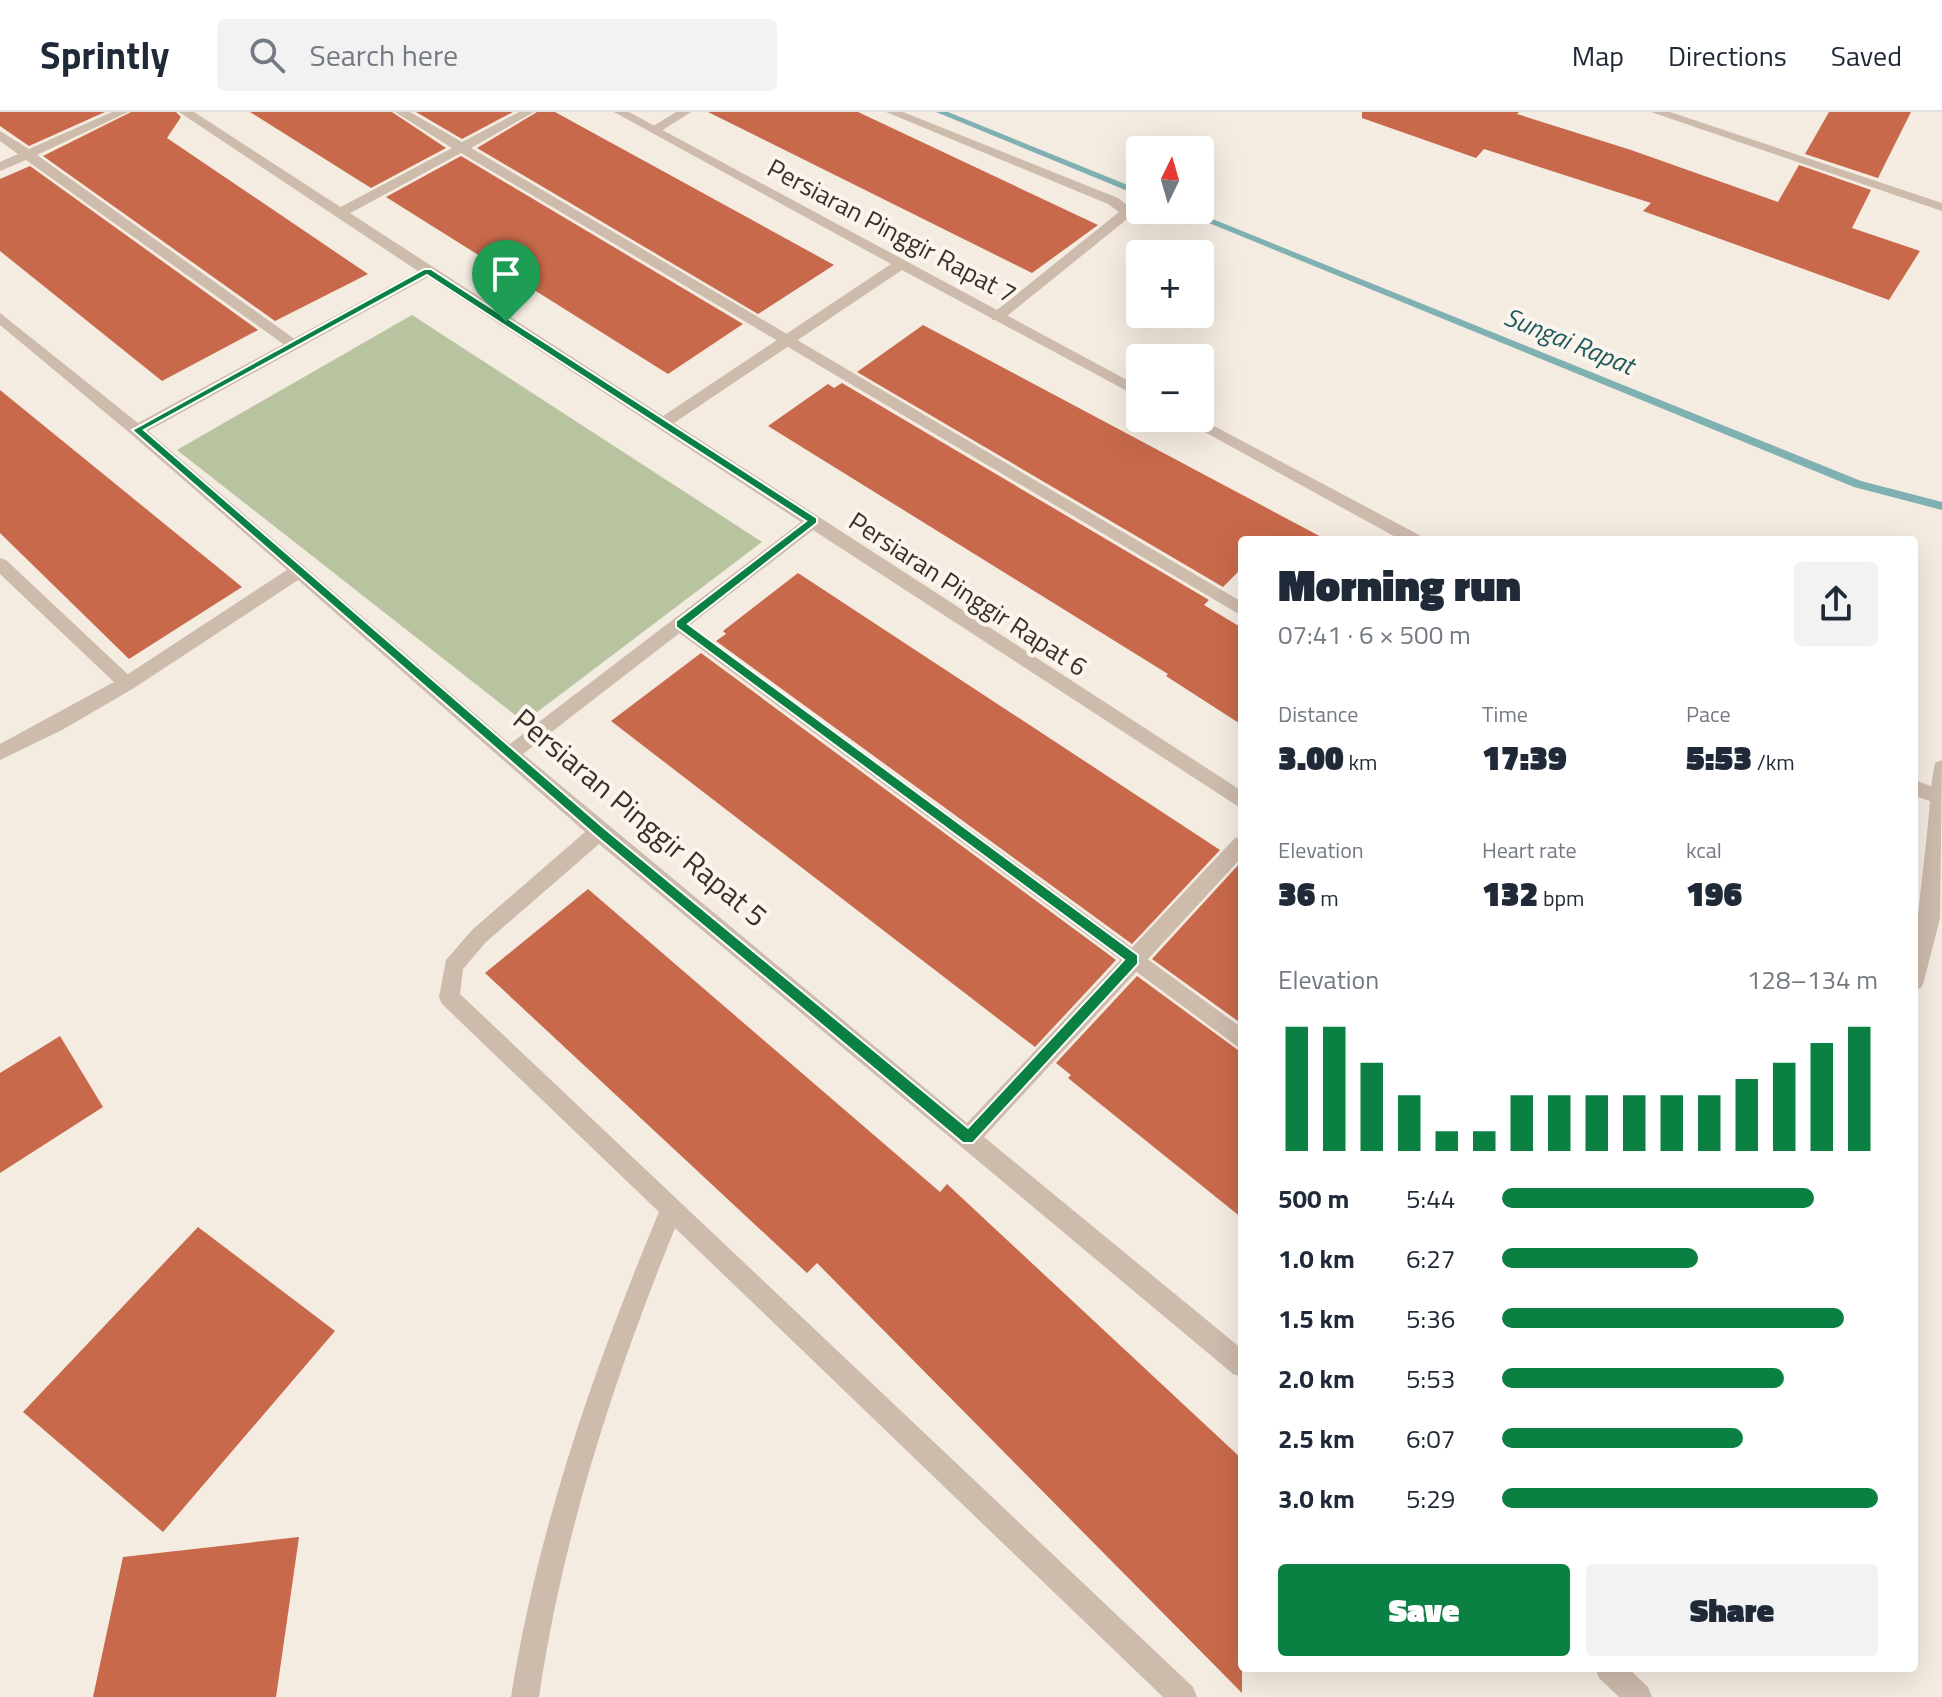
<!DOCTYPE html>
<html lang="en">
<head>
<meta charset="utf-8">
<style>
  :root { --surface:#fff; --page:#f2f2f3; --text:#1f2937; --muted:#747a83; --line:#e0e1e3; --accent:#0b8043 }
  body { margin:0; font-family:"Titillium Web",sans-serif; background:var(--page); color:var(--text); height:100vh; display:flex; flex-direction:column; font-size:30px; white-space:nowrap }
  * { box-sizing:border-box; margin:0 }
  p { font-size:26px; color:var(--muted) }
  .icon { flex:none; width:44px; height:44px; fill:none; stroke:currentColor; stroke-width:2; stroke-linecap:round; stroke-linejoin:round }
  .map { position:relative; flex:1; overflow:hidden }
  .details { position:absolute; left:1238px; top:424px; width:680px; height:1136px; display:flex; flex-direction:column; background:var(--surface); border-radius:8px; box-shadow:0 8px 32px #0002 }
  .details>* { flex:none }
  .needle { width:52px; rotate:5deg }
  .buttons { position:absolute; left:1126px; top:24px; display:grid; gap:16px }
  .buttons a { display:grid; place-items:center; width:88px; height:88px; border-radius:8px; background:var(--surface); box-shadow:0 8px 32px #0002; font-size:40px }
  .pin { position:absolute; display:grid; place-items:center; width:68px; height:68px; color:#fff; margin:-82px -34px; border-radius:50% 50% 50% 0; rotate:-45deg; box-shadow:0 0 8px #0007 }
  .pin .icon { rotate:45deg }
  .round { display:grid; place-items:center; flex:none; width:84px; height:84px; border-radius:8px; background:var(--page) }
  .summary { display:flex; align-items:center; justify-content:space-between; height:136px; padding:0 40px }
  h1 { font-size:44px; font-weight:800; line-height:60px }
  .metrics { display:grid; grid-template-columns:repeat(3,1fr); gap:12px; height:136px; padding:8px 40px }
  .metrics div { display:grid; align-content:center }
  .metrics b { font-size:34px; font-weight:800 }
  .metrics small { font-size:22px; font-weight:400 }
  .metrics p { font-size:22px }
  .chart { height:224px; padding:16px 40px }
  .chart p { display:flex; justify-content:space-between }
  .chart svg { width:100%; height:144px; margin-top:8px; stroke:var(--accent); stroke-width:6 }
  .action { display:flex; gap:16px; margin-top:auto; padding:16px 40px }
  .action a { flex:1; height:92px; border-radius:8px; background:var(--accent); color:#fff; font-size:32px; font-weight:800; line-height:92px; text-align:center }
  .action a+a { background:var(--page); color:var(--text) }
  ul { padding:0 40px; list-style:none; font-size:26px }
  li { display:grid; grid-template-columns:128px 96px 1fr; align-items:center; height:60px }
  li i { height:20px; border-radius:10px; background:var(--accent) }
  header { display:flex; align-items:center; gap:48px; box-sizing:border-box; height:112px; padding:0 40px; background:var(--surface); border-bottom:2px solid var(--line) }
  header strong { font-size:38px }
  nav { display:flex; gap:44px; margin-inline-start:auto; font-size:28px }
  .search { width:560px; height:72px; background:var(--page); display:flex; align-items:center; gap:20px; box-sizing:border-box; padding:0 28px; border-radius:8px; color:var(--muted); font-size:30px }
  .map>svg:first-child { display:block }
</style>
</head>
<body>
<header>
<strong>Sprintly</strong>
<div class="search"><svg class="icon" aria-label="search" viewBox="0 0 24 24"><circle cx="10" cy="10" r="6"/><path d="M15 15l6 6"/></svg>Search here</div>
<nav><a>Map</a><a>Directions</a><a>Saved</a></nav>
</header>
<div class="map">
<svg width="1942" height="1585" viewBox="0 0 1942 1585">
  <rect width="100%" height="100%" fill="#f4ebe1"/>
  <polygon fill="#b8c4a0" points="412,203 762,430 524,610 177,338"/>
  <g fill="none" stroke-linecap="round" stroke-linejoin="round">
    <g fill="#7fb0b2" fill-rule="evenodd">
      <polygon points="936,0 948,0 1140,78 1140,84"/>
      <polygon points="1177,98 1190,98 1861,369 1942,390 1942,398 1854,375"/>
    </g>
  </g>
  <g fill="#c8694b">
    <polygon points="0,0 105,0 29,34 0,14"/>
    <polygon points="131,0 176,0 181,5 167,26 368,162 275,209 43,44"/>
    <polygon points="250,0 392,0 446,36 371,76"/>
    <polygon points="416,0 513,0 462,27"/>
    <polygon points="537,0 555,0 834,153 758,202 477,36"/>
    <polygon points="708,0 858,0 1098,113 1032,161"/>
    <polygon points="1362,0 1519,0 1517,2 1631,38 1778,90 1799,53 1871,78 1852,116 1920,139 1889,188 1643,99 1651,91 1484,37 1476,46 1362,6"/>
    <polygon points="1829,0 1911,0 1878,66 1805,42"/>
    <polygon points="461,44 743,212 668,262 386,85"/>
    <polygon points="30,54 258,218 162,269 0,139 0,67"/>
    <polygon points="923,213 1327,428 1242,428 1242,456 1223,475 857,260"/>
    <polygon points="842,271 1209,488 1204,493 1242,516 1242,613 1166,564 1168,562 768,314 828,272 834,276"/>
    <polygon points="0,278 242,475 129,547 0,421"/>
    <polygon points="798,461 1220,738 1132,832 716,529 726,522 723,519"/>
    <polygon points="701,541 1116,848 1035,935 611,609"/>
    <polygon points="1240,751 1242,752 1242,912 1152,847"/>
    <polygon points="588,777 940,1080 947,1072 1242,1347 1242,1581 817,1151 807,1161 485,861"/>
    <polygon points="1137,864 1242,941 1242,1106 1068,966 1071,963 1056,951"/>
    <polygon points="60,924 103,995 0,1061 0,961"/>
    <polygon points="198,1115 335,1219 163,1420 23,1300"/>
    <polygon points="299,1425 276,1585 93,1585 123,1445"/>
  </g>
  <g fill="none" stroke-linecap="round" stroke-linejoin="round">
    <g fill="#cdbbac" fill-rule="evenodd">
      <polygon points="112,0 128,0 37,43 296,228 296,234 286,234 26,48 0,59 0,50 18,42 0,29 0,19 29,37"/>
      <polygon points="395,0 410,0 462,30 519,0 534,0 471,36 1242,490 1242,504 461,41 345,104 335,104 335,98 452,36"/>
      <polygon points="676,0 691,0 658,21 647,18"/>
      <polygon points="886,0 903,0 1118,86 1131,96 1131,104 1002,208 992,208 992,202 1119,100 1108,92"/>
      <polygon points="0,446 6,448 137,571 134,576 62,618 0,648 0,632 114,570 0,462"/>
      <polygon points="680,506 1242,916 1242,938 674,517 671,512"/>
      <path d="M599 712 606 714 609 720 606 726 486 830 463 857 460 882 1193 1575 1197 1585H1163L675 1116C613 1269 563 1422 539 1585H511C538 1416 593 1258 659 1100L442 892 439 885 446 848 472 818 592 714Z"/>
    </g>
    <g fill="#cdbbac" fill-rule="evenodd">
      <path d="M179 0H194L663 304 891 152 614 0H629L1140 275V286L902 158 674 311 1242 679V697L813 418 523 642 967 1011 1235 726 1242 724V745L984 1025 1242 1237V1265L1233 1262 592 726 298 468 134 576H122L119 571 122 566 287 458 131 322 0 213V201L138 311 418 159ZM428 165 801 410 510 632 148 319Z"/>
      <polygon points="1651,0 1670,0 1942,91 1942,99"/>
      <polygon points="1179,306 1199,306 1421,424 1423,428 1401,428"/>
      <path d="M1942 648 1940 806 1924 869 1921 876 1914 878C1914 815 1925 752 1930 689L1914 684V668L1931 674 1935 651Z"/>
      <polygon points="1595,1556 1628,1556 1648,1575 1652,1585 1619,1585 1599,1566"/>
    </g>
  </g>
  <path fill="#0b8043" stroke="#fff" stroke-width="2" fill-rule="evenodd" d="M424 157H431L817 406V411L688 512 1138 843V852L973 1031H963L595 723 132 318ZM427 163 806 409 676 509V515L1124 848 968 1016 604 716 144 318Z"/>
  <g text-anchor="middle" stroke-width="8" stroke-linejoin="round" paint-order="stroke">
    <g font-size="26" fill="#3b302b" stroke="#fbf5ee">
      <text transform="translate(892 119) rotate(28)" y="9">Persiaran Pinggir Rapat 7</text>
      <text transform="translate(968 482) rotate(33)" y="9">Persiaran Pinggir Rapat 6</text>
    </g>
    <g font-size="26" font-style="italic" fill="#1f5a5e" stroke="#fbf5ee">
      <text transform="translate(1569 229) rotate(22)" y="9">Sungai Rapat</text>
    </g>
    <g font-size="30" fill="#3b302b" stroke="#fbf5ee">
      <text transform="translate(640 706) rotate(40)" y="10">Persiaran Pinggir Rapat 5</text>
    </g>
  </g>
</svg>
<div class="buttons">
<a><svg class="needle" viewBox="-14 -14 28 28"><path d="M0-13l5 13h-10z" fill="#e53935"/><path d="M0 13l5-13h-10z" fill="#747a83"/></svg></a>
<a>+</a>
<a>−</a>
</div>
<div class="pin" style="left:506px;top:210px;background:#1e9e55"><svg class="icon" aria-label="arrive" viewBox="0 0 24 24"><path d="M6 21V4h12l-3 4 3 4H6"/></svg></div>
<section class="details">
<div class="summary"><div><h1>Morning run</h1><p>07:41 · 6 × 500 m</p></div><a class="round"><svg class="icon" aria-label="share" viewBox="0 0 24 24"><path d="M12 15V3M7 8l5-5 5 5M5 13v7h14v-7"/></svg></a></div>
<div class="metrics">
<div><p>Distance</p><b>3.00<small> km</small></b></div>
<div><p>Time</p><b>17:39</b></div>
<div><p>Pace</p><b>5:53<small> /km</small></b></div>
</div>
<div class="metrics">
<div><p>Elevation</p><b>36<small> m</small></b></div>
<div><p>Heart rate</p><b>132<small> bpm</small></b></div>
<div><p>kcal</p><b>196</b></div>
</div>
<div class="chart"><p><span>Elevation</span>128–134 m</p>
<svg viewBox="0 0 160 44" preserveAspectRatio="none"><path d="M5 44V6M15 44V6M25 44V17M35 44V27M45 44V38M55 44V38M65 44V27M75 44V27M85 44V27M95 44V27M105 44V27M115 44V27M125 44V22M135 44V17M145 44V11M155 44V6"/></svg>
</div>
<ul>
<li><b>500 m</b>5:44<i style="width:83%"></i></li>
<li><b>1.0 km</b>6:27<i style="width:52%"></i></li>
<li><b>1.5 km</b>5:36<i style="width:91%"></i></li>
<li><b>2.0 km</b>5:53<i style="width:75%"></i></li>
<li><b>2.5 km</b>6:07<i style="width:64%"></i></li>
<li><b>3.0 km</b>5:29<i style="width:100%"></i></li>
</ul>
<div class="action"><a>Save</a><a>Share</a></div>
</section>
</div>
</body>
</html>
